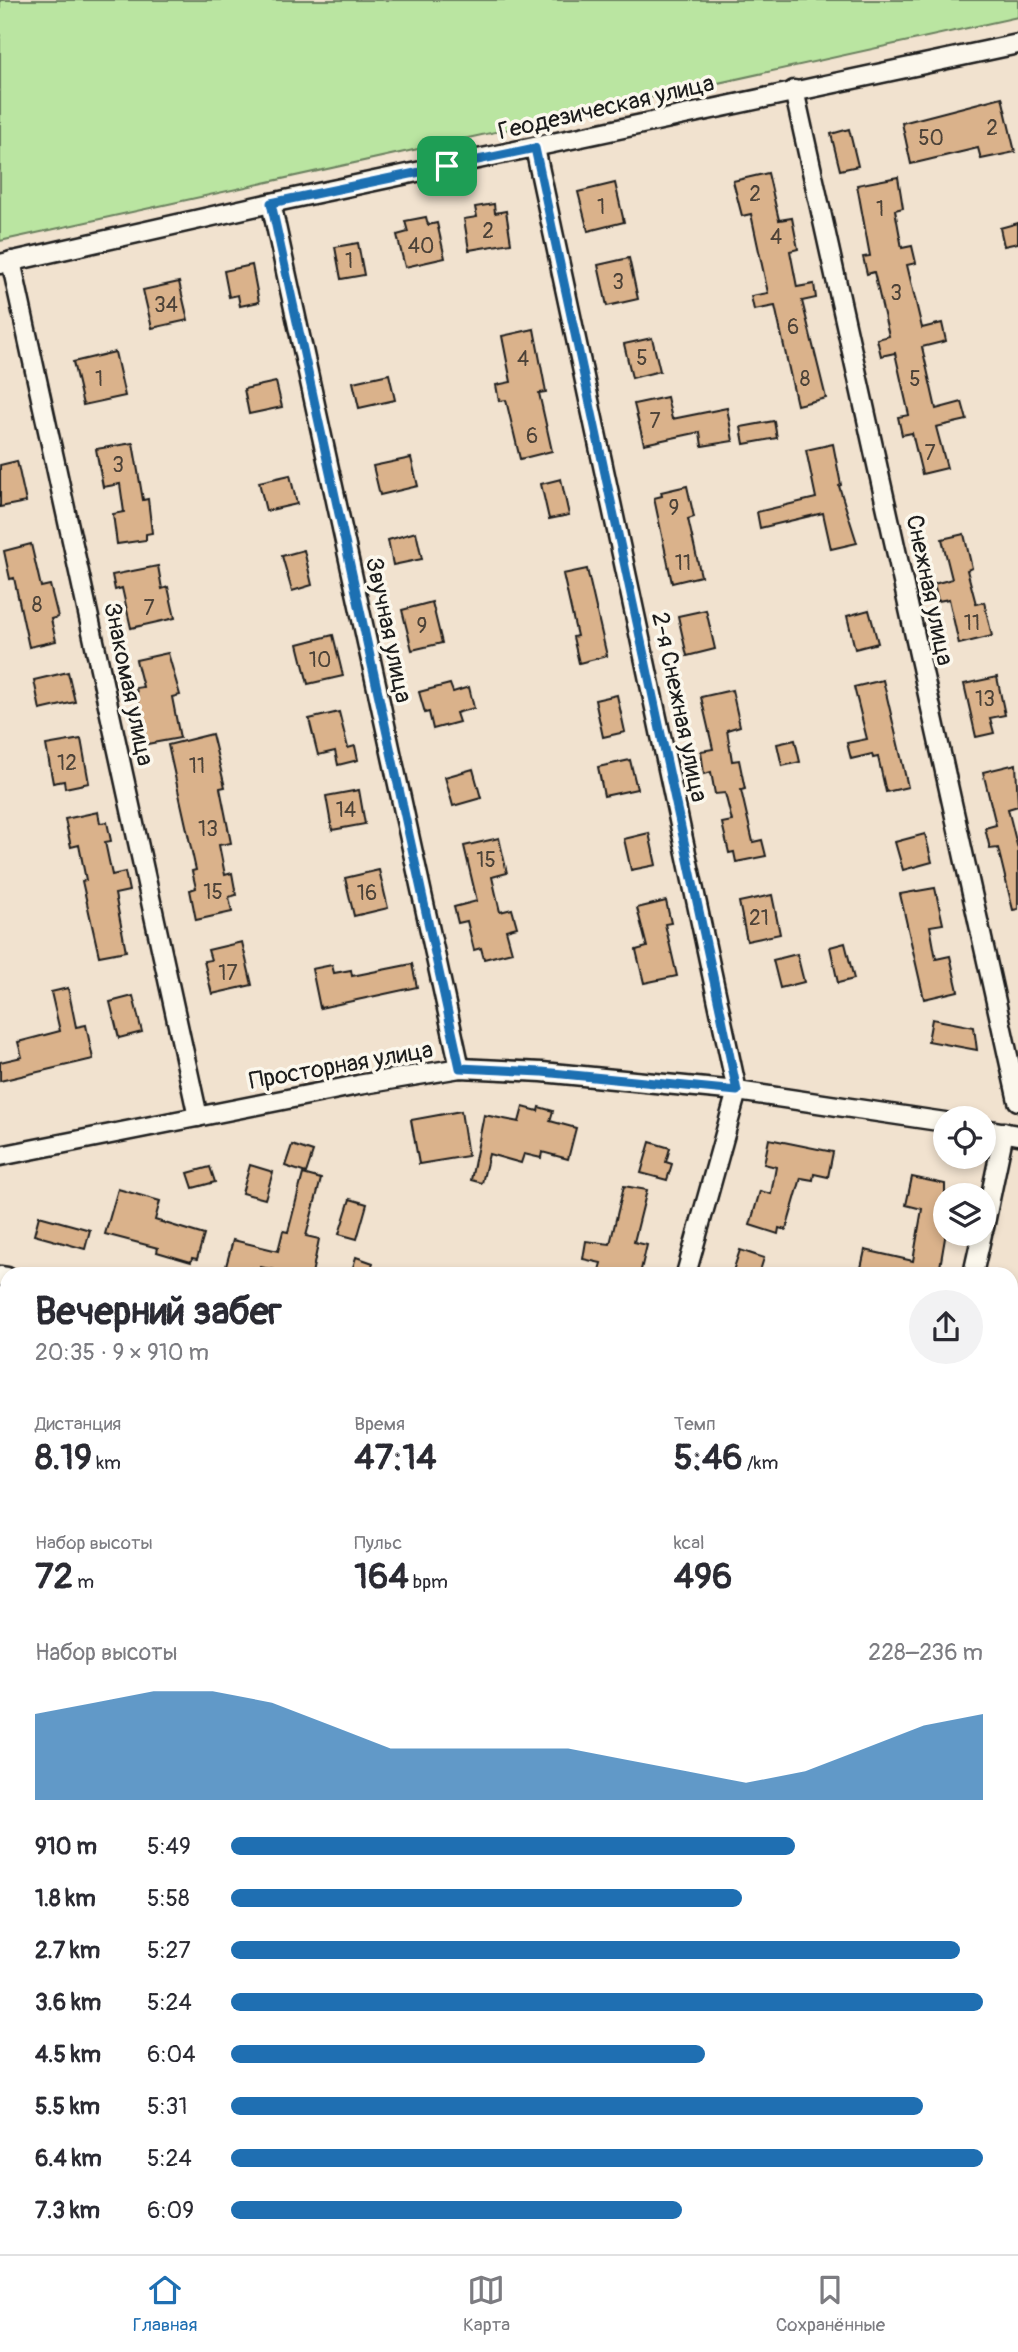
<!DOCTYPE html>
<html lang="ru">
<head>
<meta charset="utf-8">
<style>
  :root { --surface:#fff; --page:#f2f2f3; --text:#2b2b33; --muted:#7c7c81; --line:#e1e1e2; --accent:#1f6fb2 }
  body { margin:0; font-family:Pangolin,sans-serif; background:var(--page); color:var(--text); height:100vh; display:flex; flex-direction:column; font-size:26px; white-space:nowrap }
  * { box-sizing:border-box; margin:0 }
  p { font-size:23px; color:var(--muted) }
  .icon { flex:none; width:38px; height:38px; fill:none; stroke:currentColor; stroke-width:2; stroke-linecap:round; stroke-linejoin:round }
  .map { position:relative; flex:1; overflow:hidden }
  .sheet { position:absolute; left:0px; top:1267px; width:1018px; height:987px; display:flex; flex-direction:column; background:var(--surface); border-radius:21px 21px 0 0; box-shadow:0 4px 10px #0003 }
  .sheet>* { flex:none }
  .controls { position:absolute; left:933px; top:1106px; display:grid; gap:14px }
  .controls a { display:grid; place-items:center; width:63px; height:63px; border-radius:50%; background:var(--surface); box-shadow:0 4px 10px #0003; font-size:35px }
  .pin { position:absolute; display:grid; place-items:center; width:60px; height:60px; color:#fff; margin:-30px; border-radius:14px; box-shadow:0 4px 10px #0006 }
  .round { display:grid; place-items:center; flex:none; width:74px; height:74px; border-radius:37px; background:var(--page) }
  .headline { display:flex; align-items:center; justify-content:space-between; height:119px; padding:0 35px }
  h1 { font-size:38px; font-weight:700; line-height:52px }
  .metrics { display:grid; grid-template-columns:repeat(3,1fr); gap:10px; height:119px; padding:7px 35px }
  .metrics div { display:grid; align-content:center }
  .metrics b { font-size:35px; font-weight:700 }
  .metrics small { font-size:19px; font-weight:400 }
  .metrics p { font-size:19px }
  .chart { height:196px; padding:14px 35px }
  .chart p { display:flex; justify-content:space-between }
  .chart svg { width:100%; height:126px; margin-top:7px; fill:var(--accent); opacity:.7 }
  ul { padding:0 35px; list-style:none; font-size:23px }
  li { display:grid; grid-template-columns:112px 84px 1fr; align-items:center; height:52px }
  li i { height:18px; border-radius:9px; background:var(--accent) }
  .menu { display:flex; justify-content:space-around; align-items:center; height:98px; border-top:2px solid var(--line); background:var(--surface); font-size:19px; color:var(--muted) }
  .menu a { display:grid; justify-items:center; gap:4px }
  .menu .active { color:var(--accent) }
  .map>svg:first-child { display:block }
</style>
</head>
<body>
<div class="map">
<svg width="1018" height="2254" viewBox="0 0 1018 2254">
  <rect width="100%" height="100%" fill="#f1e2cf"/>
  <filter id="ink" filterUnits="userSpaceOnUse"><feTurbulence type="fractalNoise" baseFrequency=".0143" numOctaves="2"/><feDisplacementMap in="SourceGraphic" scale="14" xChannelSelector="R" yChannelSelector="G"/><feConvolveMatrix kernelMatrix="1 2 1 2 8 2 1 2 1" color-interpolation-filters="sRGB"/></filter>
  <g filter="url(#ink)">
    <polygon fill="#bae5a1" stroke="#6b805e" stroke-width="2" points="0,0 1018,0 1018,17 0,241"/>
    <g fill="#dab28b" stroke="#1c1c1c" stroke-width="2">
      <polygon points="1002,97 1015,152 981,159 978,148 911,164 902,123"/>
      <polygon points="849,129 858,166 840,170 831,134"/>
      <polygon points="768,173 779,220 792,218 798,249 790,251 797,287 814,284 816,298 802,301 826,398 797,405 775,306 754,310 751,296 768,293 751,214 742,216 733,181"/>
      <polygon points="898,177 903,208 895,210 902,248 912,246 916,263 907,265 922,328 942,323 946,341 922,347 936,409 962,402 967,420 936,427 947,468 922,474 912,433 902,435 898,417 909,415 895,353 881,356 877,339 889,336 874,272 867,274 863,257 870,256 857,185"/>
      <polygon points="615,183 624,222 588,231 578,192"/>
      <polygon points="494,204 495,213 506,211 511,243 469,250 464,219 477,217 475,207"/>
      <polygon points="426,217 428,225 437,223 445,258 405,267 397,235 408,232 405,221"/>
      <polygon points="1018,223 1018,243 1004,246 1000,228"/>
      <polygon points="358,243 364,275 341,279 335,247"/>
      <polygon points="629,258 638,299 607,306 598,265"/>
      <polygon points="252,265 259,302 240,306 238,295 229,297 224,271"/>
      <polygon points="179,282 188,320 152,328 143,290"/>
      <polygon points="534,329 546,392 539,393 552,451 520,459 506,400 499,401 496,385 511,382 502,336"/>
      <polygon points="652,338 660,371 632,378 624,344"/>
      <polygon points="115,352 125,396 83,405 73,362"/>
      <polygon points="389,374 395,400 359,408 353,382"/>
      <polygon points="276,382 282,407 249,414 244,389"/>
      <polygon points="667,397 672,419 727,408 733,441 702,446 700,432 644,444 634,404"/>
      <polygon points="774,421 777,438 744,444 741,427"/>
      <polygon points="133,443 143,500 148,499 152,533 146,534 146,540 117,544 113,514 124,512 120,484 103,487 96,449"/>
      <polygon points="833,444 841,485 839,486 857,543 831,549 823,513 760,528 757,512 816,498 806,450"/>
      <polygon points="411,458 418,486 380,495 373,466"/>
      <polygon points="17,461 26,502 0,507 0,465"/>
      <polygon points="290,475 297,504 266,511 259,482"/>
      <polygon points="561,479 569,515 549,519 541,484"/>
      <polygon points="687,486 694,517 688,519 701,576 672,583 654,498 662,496 661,492"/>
      <polygon points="416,532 422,559 393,565 388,540"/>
      <polygon points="964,534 972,568 967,570 976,604 984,602 992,636 959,644 949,599 938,601 934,584 952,579 942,539"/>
      <polygon points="31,544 41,587 50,585 58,617 51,619 56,641 29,647 14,578 10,579 4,551"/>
      <polygon points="304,550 312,585 292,591 282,556"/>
      <polygon points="158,566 162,589 168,587 175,618 131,628 122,588 115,590 112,575"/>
      <polygon points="587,569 607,656 579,663 573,637 577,636 563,574"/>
      <polygon points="432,602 442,643 412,650 402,610"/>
      <polygon points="706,610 715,649 687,656 678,616"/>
      <polygon points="869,610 878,643 855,649 847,616"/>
      <polygon points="333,635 343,676 308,684 298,644"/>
      <polygon points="168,653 180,695 172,697 180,738 147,744 136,688 143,687 136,660"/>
      <polygon points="68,672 75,702 40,710 34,680"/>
      <polygon points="997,677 1005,715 990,718 994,733 976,737 964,684"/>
      <polygon points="883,680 908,787 886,792 878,757 873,758 872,754 851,759 847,743 867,739 854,687"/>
      <polygon points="450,684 453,692 469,687 474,708 456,713 459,722 433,729 429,712 425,713 419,692"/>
      <polygon points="732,690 740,726 727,730 732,761 739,760 745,789 741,790 753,842 762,840 766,856 736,862 734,852 729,853 722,823 732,821 725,793 715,794 711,772 704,774 701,751 713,749 701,697"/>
      <polygon points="617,695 625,732 603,737 595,700"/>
      <polygon points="339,712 348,748 355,746 358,760 338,765 335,751 318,755 309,719"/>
      <polygon points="212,734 225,787 220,788 231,843 219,845 225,875 232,873 236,895 229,897 232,912 196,920 190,890 196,888 192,871 196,870 168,745"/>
      <polygon points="81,739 89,783 65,788 64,781 53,783 46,745"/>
      <polygon points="795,740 800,762 782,766 777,744"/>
      <polygon points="630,760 637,789 604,796 598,767"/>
      <polygon points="1016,764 1018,806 1008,809 1018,849 1018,909 1013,910 998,848 990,849 985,828 996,825 983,772"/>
      <polygon points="473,769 481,798 453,806 445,777"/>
      <polygon points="359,790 365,824 332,830 326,796"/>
      <polygon points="98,812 100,823 107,822 111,841 105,842 112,875 125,872 129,891 115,894 126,951 99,956 82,881 86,880 79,845 71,847 65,819"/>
      <polygon points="649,833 656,865 631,870 624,839"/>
      <polygon points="925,834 932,862 903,870 895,842"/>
      <polygon points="499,838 507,873 492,877 500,912 512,909 517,927 506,930 512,952 484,959 481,948 474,950 467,921 458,923 454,907 477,901 464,846"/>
      <polygon points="379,870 388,908 354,916 345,878"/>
      <polygon points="935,888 943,924 930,926 936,959 950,956 958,991 924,999 900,894"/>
      <polygon points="772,895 780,934 747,941 739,902"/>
      <polygon points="666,901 671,923 665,924 677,976 644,983 636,950 647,947 637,908"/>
      <polygon points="242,942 252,985 212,994 204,961 211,960 208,950"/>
      <polygon points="845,943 854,979 838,983 830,947"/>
      <polygon points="797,954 804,982 780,988 773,960"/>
      <polygon points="412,964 417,987 320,1008 312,969 332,965 334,973 351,970 352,976"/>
      <polygon points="68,988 76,1027 86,1025 93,1059 0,1081 0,1062 22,1057 18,1042 60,1031 51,992"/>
      <polygon points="133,996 142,1032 119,1038 110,1002"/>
      <polygon points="932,1019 974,1027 977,1050 928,1041"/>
      <polygon points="523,1107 538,1111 539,1107 553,1111 550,1121 576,1128 568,1159 542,1152 541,1158 524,1154 521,1163 489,1154 482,1183 471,1180 484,1115 519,1122"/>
      <polygon points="461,1111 468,1156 419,1164 411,1120"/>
      <polygon points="769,1139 833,1152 828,1177 814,1174 813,1180 801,1178 786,1230 779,1228 778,1234 750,1225 760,1191 771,1194 776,1167 764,1164"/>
      <polygon points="650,1142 670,1148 666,1162 672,1164 667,1180 641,1173"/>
      <polygon points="292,1145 313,1152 306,1173 285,1166"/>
      <polygon points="250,1165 273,1172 265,1199 242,1193"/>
      <polygon points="210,1167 215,1182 193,1188 188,1173"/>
      <polygon points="303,1174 321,1179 306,1236 319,1239 312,1274 296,1274 260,1267 260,1270 253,1268 251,1274 225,1270 233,1240 278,1251 283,1231 288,1232"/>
      <polygon points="912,1177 945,1184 945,1238 940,1267 946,1268 946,1274 890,1274 861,1268 865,1250 913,1261 922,1209 906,1205"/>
      <polygon points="624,1186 647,1190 634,1242 647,1245 640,1274 598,1274 601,1263 583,1259 586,1241 610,1244"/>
      <polygon points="118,1189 160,1201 155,1220 204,1235 197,1259 192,1258 191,1262 157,1252 158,1248 105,1234"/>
      <polygon points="350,1199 367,1204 357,1239 339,1234"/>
      <polygon points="39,1216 90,1230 85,1249 34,1235"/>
      <polygon points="740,1250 764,1258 759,1274 732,1274"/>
      <polygon points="356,1257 373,1263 370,1274 351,1274"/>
    </g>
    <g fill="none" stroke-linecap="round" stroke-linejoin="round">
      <g stroke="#1c1c1c" stroke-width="23">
        <g id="minor">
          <polyline points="794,90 1018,1101"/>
          <polyline points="535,148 737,1091 686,1274"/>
          <polyline points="271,203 460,1068"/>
          <polyline points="11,261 198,1117"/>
          <polyline points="0,264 271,203 1018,44"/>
          <polyline points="984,1129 1018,1135"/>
          <polyline points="0,1156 358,1085 460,1068 542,1072 737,1091 945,1122"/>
          <polyline points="984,1228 1004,1132"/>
          <polyline points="973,1274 982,1234"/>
          <polyline points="0,1276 7,1277"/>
        </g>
      </g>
      <use href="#minor" stroke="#fbf7ec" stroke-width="18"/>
    </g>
  </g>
  <g fill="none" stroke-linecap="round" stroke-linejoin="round" filter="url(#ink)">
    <g stroke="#fff" stroke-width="14">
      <polygon id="route" points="535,148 722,1018 737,1091 542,1072 460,1068 271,203"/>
    </g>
    <use href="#route" stroke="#1f6fb2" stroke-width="9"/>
  </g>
  <g text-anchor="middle" stroke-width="7" stroke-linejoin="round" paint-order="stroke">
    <g font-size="21" fill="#4c4238">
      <text x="992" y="135">2</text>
      <text x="931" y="145">50</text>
      <text x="755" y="201">2</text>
      <text x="601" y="214">1</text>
      <text x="880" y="216">1</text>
      <text x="488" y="238">2</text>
      <text x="776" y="244">4</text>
      <text x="421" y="253">40</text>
      <text x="349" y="268">1</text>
      <text x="618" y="289">3</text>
      <text x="896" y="300">3</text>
      <text x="166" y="312">34</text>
      <text x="793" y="334">6</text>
      <text x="642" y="365">5</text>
      <text x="523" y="366">4</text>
      <text x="99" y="386">1</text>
      <text x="805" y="386">8</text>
      <text x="915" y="386">5</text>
      <text x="655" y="428">7</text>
      <text x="532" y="443">6</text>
      <text x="930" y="460">7</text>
      <text x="118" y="472">3</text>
      <text x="674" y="515">9</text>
      <text x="683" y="570">11</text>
      <text x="37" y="612">8</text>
      <text x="149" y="615">7</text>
      <text x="972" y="630">11</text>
      <text x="422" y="633">9</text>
      <text x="320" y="667">10</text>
      <text x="985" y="706">13</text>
      <text x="67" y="770">12</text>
      <text x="197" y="773">11</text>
      <text x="346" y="817">14</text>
      <text x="208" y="836">13</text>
      <text x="486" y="867">15</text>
      <text x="213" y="899">15</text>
      <text x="367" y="900">16</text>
      <text x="759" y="925">21</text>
      <text x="228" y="980">17</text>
    </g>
    <g font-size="24" fill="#1c1c1c" stroke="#fbf7ec">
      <text transform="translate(606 107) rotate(-13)" y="8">Геодезическая улица</text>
      <text transform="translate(930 590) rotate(78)" y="8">Снежная улица</text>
      <text transform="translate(389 630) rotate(78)" y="8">Звучная улица</text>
      <text transform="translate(129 684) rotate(78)" y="8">Знакомая улица</text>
      <text transform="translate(680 707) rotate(78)" y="8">2-я Снежная улица</text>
      <text transform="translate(341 1065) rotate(-10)" y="8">Просторная улица</text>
    </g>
  </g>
</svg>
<div class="controls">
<a><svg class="icon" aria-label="locate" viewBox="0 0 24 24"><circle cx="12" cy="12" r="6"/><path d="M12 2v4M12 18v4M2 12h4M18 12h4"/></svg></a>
<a><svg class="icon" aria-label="layers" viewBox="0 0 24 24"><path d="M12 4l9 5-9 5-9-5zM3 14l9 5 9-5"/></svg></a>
</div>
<div class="pin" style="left:447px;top:166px;background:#1e9e55"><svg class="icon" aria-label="arrive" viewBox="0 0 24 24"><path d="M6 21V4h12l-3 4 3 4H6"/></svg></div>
<section class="sheet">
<div class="headline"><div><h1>Вечерний забег</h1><p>20:35 · 9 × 910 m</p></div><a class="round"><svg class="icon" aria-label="share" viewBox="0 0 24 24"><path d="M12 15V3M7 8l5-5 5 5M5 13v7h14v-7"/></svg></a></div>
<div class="metrics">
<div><p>Дистанция</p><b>8.19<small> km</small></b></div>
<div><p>Время</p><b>47:14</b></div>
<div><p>Темп</p><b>5:46<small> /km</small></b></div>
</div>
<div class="metrics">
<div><p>Набор высоты</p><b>72<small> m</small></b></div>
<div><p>Пульс</p><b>164<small> bpm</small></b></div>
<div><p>kcal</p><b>496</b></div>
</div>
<div class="chart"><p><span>Набор высоты</span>228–236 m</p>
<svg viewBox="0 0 160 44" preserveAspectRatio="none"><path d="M0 44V14L10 10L20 6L30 6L40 10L50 18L60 26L70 26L80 26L90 26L100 30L110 34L120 38L130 34L140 26L150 18L160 14V44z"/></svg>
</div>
<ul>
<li><b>910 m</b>5:49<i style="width:75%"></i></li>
<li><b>1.8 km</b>5:58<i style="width:68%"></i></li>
<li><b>2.7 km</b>5:27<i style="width:97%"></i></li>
<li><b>3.6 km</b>5:24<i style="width:100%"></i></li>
<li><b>4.5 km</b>6:04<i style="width:63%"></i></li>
<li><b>5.5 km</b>5:31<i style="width:92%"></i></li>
<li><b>6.4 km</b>5:24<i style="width:100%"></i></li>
<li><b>7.3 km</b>6:09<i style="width:60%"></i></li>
</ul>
</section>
</div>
<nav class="menu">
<a class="active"><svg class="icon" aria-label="home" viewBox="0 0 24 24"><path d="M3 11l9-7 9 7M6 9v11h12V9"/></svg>Главная</a>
<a><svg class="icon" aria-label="map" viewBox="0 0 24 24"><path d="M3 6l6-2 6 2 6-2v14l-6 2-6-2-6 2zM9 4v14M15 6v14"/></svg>Карта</a>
<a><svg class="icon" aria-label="saved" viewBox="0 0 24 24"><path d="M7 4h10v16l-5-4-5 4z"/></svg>Сохранённые</a>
</nav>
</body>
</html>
